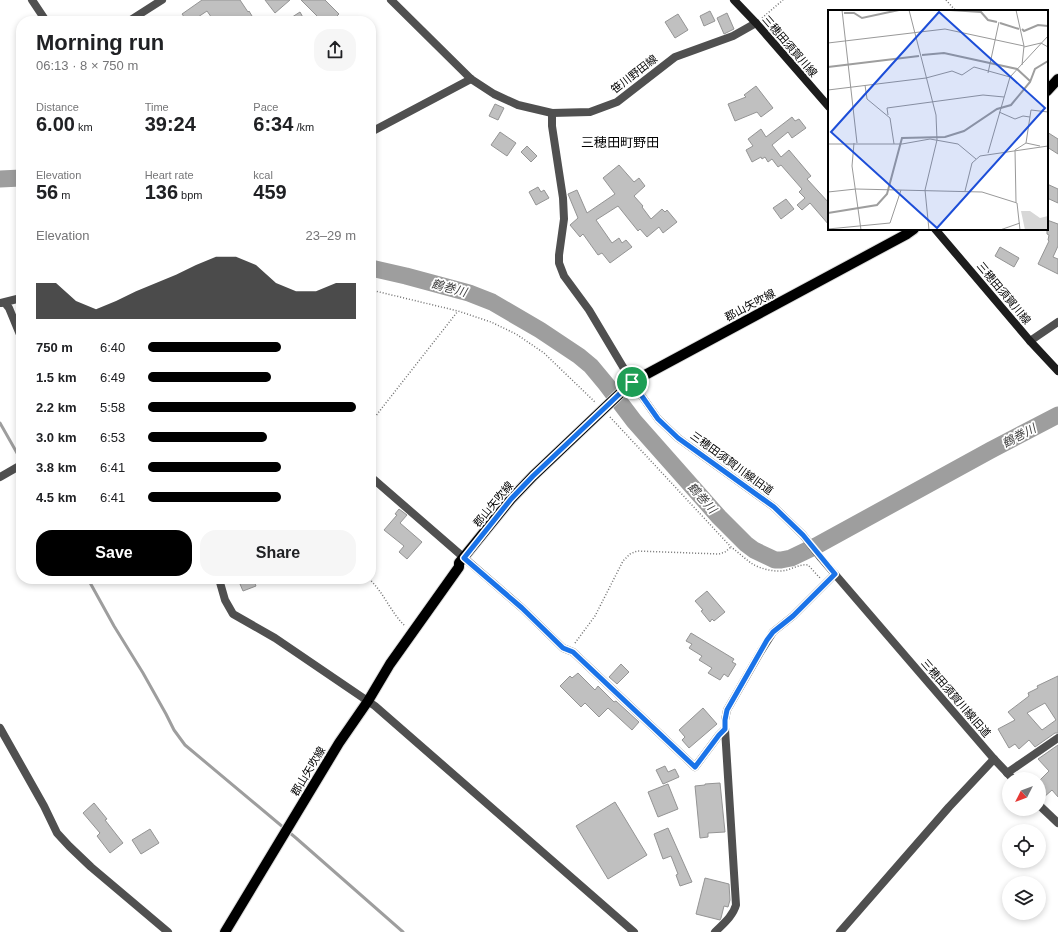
<!DOCTYPE html>
<html lang="en">
<head>
<meta charset="utf-8">
<style>
  :root { --surface:#fff; --page:#f6f6f6; --text:#202124; --muted:#757577; --accent:#000 }
  body { margin:0; font-family:Helvetica,"Noto Sans JP",sans-serif; background:var(--page); color:var(--text); height:100vh; display:flex; flex-direction:column; font-size:15px; white-space:nowrap }
  * { box-sizing:border-box; margin:0 }
  p { font-size:13px; color:var(--muted) }
  .icon { flex:none; width:22px; height:22px; fill:none; stroke:currentColor; stroke-width:2; stroke-linecap:round; stroke-linejoin:round }
  .map { position:relative; flex:1; overflow:hidden }
  .details { position:absolute; left:16px; top:16px; width:360px; height:568px; display:flex; flex-direction:column; background:var(--surface); border-radius:16px; box-shadow:0 2px 6px #0003 }
  .details>* { flex:none }
  .needle { width:26px; rotate:228deg }
  .controls { position:absolute; left:1002px; top:772px; display:grid; gap:8px }
  .controls a { display:grid; place-items:center; width:44px; height:44px; border-radius:50%; background:var(--surface); box-shadow:0 2px 6px #0003; font-size:20px }
  .pin { position:absolute; display:grid; place-items:center; width:34px; height:34px; color:#fff; margin:-17px; border:2px solid #fff; border-radius:50%; box-shadow:0 1px 4px #0007 }
  .round { display:grid; place-items:center; flex:none; width:42px; height:42px; border-radius:16px; background:var(--page) }
  .overview { display:flex; align-items:center; justify-content:space-between; height:68px; padding:0 20px }
  h1 { font-size:22px; font-weight:800; line-height:30px }
  .figures { display:grid; grid-template-columns:repeat(3,1fr); gap:6px; height:68px; padding:4px 20px }
  .figures div { display:grid; align-content:center }
  .figures b { font-size:20px; font-weight:800 }
  .figures small { font-size:11px; font-weight:400 }
  .figures p { font-size:11px }
  .chart { height:112px; padding:8px 20px }
  .chart p { display:flex; justify-content:space-between }
  .chart svg { width:100%; height:72px; margin-top:4px; fill:var(--accent); opacity:.7 }
  .cta { display:flex; gap:8px; margin-top:auto; padding:8px 20px }
  .cta a { flex:1; height:46px; border-radius:16px; background:var(--accent); color:#fff; font-size:16px; font-weight:800; line-height:46px; text-align:center }
  .cta a+a { background:var(--page); color:var(--text) }
  ul { padding:0 20px; list-style:none; font-size:13px }
  li { display:grid; grid-template-columns:64px 48px 1fr; align-items:center; height:30px }
  li i { height:10px; border-radius:5px; background:var(--accent) }
  .map>svg:first-child { display:block }
</style>
</head>
<body>
<div class="map">
<svg width="1058" height="932" viewBox="0 0 1058 932">
  <rect width="100%" height="100%" fill="#fff"/>
  <g fill="none" stroke-linecap="round" stroke-linejoin="round">
    <g stroke="#9e9e9e" stroke-width="3">
      <polyline points="0,423 21,460"/>
      <polyline points="88,579 114,626 143,673 166,714 174,730 185,745 296,838 403,932"/>
    </g>
    <g stroke="#9e9e9e" stroke-width="17">
      <polyline points="0,179 21,178"/>
      <polyline points="371,268 406,276 469,293 492,302 540,330 579,356 591,366 606,384 634,421 719,517 746,544 754,550 775,560 781,560 791,558 816,546 991,450 1058,415"/>
    </g>
  </g>
  <g fill="#c0c0c0" stroke="#949494" fill-rule="evenodd">
    <polygon points="202,0 240,0 248,12 249,11 255,21 214,21 207,11 192,21 187,21 182,14"/>
    <polygon points="265,0 290,0 275,13"/>
    <polygon points="301,0 325,0 339,14 332,21 322,21"/>
    <polygon points="710,11 715,21 704,26 700,16"/>
    <polygon points="300,12 305,21 286,21"/>
    <polygon points="727,13 734,29 724,34 717,18"/>
    <polygon points="678,14 688,30 675,38 665,22"/>
    <polygon points="756,86 773,108 761,117 757,112 735,121 728,104 746,97 744,95"/>
    <polygon points="495,104 504,108 498,120 489,116"/>
    <polygon points="792,117 795,121 799,119 806,128 792,138 788,132 772,145 781,157 789,150 811,176 807,179 829,203 829,225 810,203 802,210 797,205 805,198 799,192 802,189 781,165 778,167 772,159 768,162 765,157 762,159 761,157 752,162 746,150 753,146 748,139 761,129 766,137"/>
    <polygon points="500,132 516,143 507,156 491,145"/>
    <polygon points="1047,132 1058,139 1058,154 1047,147"/>
    <polygon points="527,146 537,156 531,162 521,152"/>
    <polygon points="619,165 634,182 639,178 645,186 634,196 643,206 642,207 651,219 662,209 665,212 667,210 677,222 663,233 659,227 647,237 640,229 638,231 618,206 596,220 612,243 619,238 622,243 626,240 632,247 610,263 602,253 598,255 583,234 580,237 570,225 578,218 568,194 577,190 587,213 615,194 603,178"/>
    <polygon points="1047,184 1058,189 1058,203 1047,198"/>
    <polygon points="538,187 541,192 544,190 549,198 536,205 529,192"/>
    <polygon points="786,199 794,209 781,219 773,208"/>
    <polygon points="1047,220 1058,224 1058,246 1053,257 1058,259 1058,274 1038,264 1049,241 1048,240 1049,235 1047,234"/>
    <polygon points="1000,247 1019,258 1014,267 995,256"/>
    <polygon points="399,509 407,515 400,523 422,542 407,559 399,552 404,546 384,530 397,515 395,514"/>
    <polygon points="253,579 256,586 243,591 240,584"/>
    <polygon points="707,591 725,612 714,621 712,619 710,622 701,611 703,610 695,601"/>
    <polygon points="691,633 734,659 732,662 736,664 728,677 724,674 720,680 708,673 712,668 699,660 702,656 689,648 692,644 686,641"/>
    <polygon points="621,664 629,672 617,684 609,677"/>
    <polygon points="578,673 595,690 598,686 614,702 616,701 639,722 632,730 608,708 599,717 585,703 581,707 560,686 570,676 572,678"/>
    <path d="M1058 676V733H1055L1035 747 1029 740 1019 749 1015 744 1009 748 998 729 1015 720 1008 712 1029 696 1028 693 1038 688 1037 686ZM1045 703 1056 720 1042 730 1027 713Z"/>
    <polygon points="703,708 717,724 689,748 682,740 685,737 679,730"/>
    <polygon points="1058,745 1058,797 1052,790 1043,798 1039,794 1039,781 1049,771 1038,759"/>
    <polygon points="665,766 668,772 675,769 679,777 663,784 656,770"/>
    <polygon points="720,783 725,832 708,833 708,837 700,838 695,786 705,785 705,784"/>
    <polygon points="668,784 678,809 658,817 648,792"/>
    <polygon points="615,802 647,855 608,879 576,826"/>
    <polygon points="94,803 107,819 105,820 123,843 110,853 97,836 100,833 83,813"/>
    <polygon points="668,828 692,882 680,886 676,875 678,874 671,856 663,859 654,834"/>
    <polygon points="150,829 159,843 141,854 132,840"/>
    <polygon points="705,878 729,884 730,900 728,907 724,906 721,918 720,920 696,914"/>
  </g>
  <g fill="none" stroke-linecap="round" stroke-linejoin="round">
    <g stroke="#dbdbdb" stroke-width="12">
      <g id="primary">
        <polyline points="1047,91 1058,79"/>
        <polyline points="225,932 339,743 368,701 390,664 459,567 459,563 511,499 533,476 632,382 907,234 914,229"/>
      </g>
    </g>
    <g stroke="#727272" stroke-width="1.5" stroke-dasharray="1 2" stroke-linecap="butt">
      <polyline points="946,0 956,11"/>
      <polyline points="762,18 783,0"/>
      <polyline points="371,290 458,311 491,322 516,334 544,353 596,403"/>
      <path d="M610 417 731 547C738 552 744 558 751 563 760 569 776 573 787 570 794 568 800 564 808 565L820 578"/>
      <polyline points="371,422 458,311"/>
      <path d="M369 579C383 591 391 613 405 626"/>
      <polyline points="575,643 595,616 623,561 630,554 637,551 719,554 725,552 731,547"/>
    </g>
    <g stroke="#505050" stroke-width="8">
      <polyline points="32,0 46,21"/>
      <polyline points="129,21 162,0"/>
      <polyline points="552,113 552,126 563,198 564,219 559,255 559,263 564,276 589,310 632,382 658,419 678,438 774,507 803,535 821,558 994,759 1013,779"/>
      <polyline points="371,132 471,79"/>
      <polyline points="1,303 21,298"/>
      <polyline points="5,303 9,308 21,337"/>
      <polyline points="1030,341 1058,322"/>
      <polyline points="0,477 21,465"/>
      <polyline points="371,477 522,608 563,648 573,652 695,767 719,735 725,729"/>
      <polyline points="219,579 225,600 233,614 275,638 375,706 634,932"/>
      <polyline points="0,728 44,806 57,833 69,846 91,867 168,932"/>
      <polyline points="1007,773 1058,738"/>
      <polyline points="1039,805 1058,823"/>
      <path d="M715 932C723 924 733 916 736 905L725 729V720L727 710 761 651 773 632 793 616 835 574"/>
      <polyline points="840,932 949,807 994,759"/>
    </g>
    <polyline stroke="#505050" stroke-width="8" points="391,0 471,79 494,94 518,105 552,113 590,112 617,102 675,57 733,36 756,23"/>
    <g stroke="#1d1d1d" stroke-width="8">
      <polyline points="734,0 756,23 829,107"/>
      <polyline points="935,229 1030,341 1058,371"/>
    </g>
    <use href="#primary" stroke="#000" stroke-width="10"/>
  </g>
  <g fill="none" stroke-linecap="round" stroke-linejoin="round">
    <g stroke="#fff" stroke-width="8">
      <polygon id="route" points="632,382 658,419 678,438 774,507 803,535 835,574 793,616 773,632 767,640 727,710 725,720 725,729 719,735 695,767 573,652 563,648 522,608 464,558 511,499 533,476"/>
    </g>
    <use href="#route" stroke="#1a73e8" stroke-width="5"/>
  </g>
  <g text-anchor="middle" stroke-width="3.5" stroke-linejoin="round" paint-order="stroke">
    <g font-size="11" fill="#000" stroke="#fff">
      <text transform="translate(790 46) rotate(49)" y="4">三穂田須賀川線</text>
      <text transform="translate(634 74) rotate(-38)" y="4">笹川野田線</text>
      <text transform="translate(1004 293) rotate(50)" y="4">三穂田須賀川線</text>
      <text transform="translate(750 305) rotate(-28)" y="4">郡山矢吹線</text>
      <text transform="translate(732 463) rotate(36)" y="4">三穂田須賀川線旧道</text>
      <text transform="translate(493 504) rotate(-50)" y="4">郡山矢吹線</text>
      <text transform="translate(956 698) rotate(49)" y="4">三穂田須賀川線旧道</text>
      <text transform="translate(308 771) rotate(-59)" y="4">郡山矢吹線</text>
    </g>
    <g font-size="12" font-style="italic" fill="#3f3f3f" stroke="#fff">
      <text transform="translate(449 288) rotate(15)" y="4">鶴巻川</text>
      <text transform="translate(1019 436) rotate(-28)" y="4">鶴巻川</text>
      <text transform="translate(702 498) rotate(48)" y="4">鶴巻川</text>
    </g>
    <g font-size="13" fill="#000" stroke="#fff">
      <text x="620" y="147">三穂田町野田</text>
    </g>
  </g>
  <g transform="translate(828 10)">
    <rect width="220" height="220" fill="#fff"/>
    <path d="M193 201H202L212 208 220 206V220H197Z" fill="#d7d7d7"/>
    <path fill="none" stroke="#9e9e9e" stroke-width="2" d="M122 0 153 2 160 10 169 12M16 3H26L34 8 71 0M172 13 191 19M194 19 196 21 210 15 220 16M94 45 116 43 189 59 202 71M0 57 91 46M0 203 49 195 59 184 74 128 117 127 136 121 169 99 183 95 202 72 207 59 220 51"/>
    <path fill="none" stroke="#999" stroke-width="1" d="M14 0 29 133M81 0 108 105 109 130 97 180 101 220M188 0 196 36M0 33 117 19 196 36 194 55M196 37 213 33 220 37M160 63 171 12M37 75 39 89 62 108 66 134M0 80 98 68 124 61 134 65 146 57 182 67M171 102 187 109 195 106 202 107M60 105 59 98 155 85 176 87M26 133 24 156 33 220M198 133 203 100 220 102M0 134H74L102 129 130 134 148 149M160 143 182 67 220 26M137 181 144 153 152 146 220 136M0 182 28 179 154 182 189 193 192 220M188 192 187 140 198 133 212 136M0 219 62 213 73 180M172 220 192 213"/>
    <path fill="#1d4ed8" fill-opacity="0.15" stroke="#1d4ed8" stroke-width="2" d="M111 2 217 98 109 218 3 122Z"/>
    <rect width="220" height="220" fill="none" stroke="#000" stroke-width="2"/>
  </g>
</svg>
<div class="controls">
<a><svg class="needle" viewBox="-14 -14 28 28"><path d="M0-13l5 13h-10z" fill="#e53935"/><path d="M0 13l5-13h-10z" fill="#757577"/></svg></a>
<a><svg class="icon" aria-label="locate" viewBox="0 0 24 24"><circle cx="12" cy="12" r="6"/><path d="M12 2v4M12 18v4M2 12h4M18 12h4"/></svg></a>
<a><svg class="icon" aria-label="layers" viewBox="0 0 24 24"><path d="M12 4l9 5-9 5-9-5zM3 14l9 5 9-5"/></svg></a>
</div>
<div class="pin" style="left:632px;top:382px;background:#1e9e55"><svg class="icon" aria-label="arrive" viewBox="0 0 24 24"><path d="M6 21V4h12l-3 4 3 4H6"/></svg></div>
<section class="details">
<div class="overview"><div><h1>Morning run</h1><p>06:13 · 8 × 750 m</p></div><a class="round"><svg class="icon" aria-label="share" viewBox="0 0 24 24"><path d="M12 15V3M7 8l5-5 5 5M5 13v7h14v-7"/></svg></a></div>
<div class="figures">
<div><p>Distance</p><b>6.00<small> km</small></b></div>
<div><p>Time</p><b>39:24</b></div>
<div><p>Pace</p><b>6:34<small> /km</small></b></div>
</div>
<div class="figures">
<div><p>Elevation</p><b>56<small> m</small></b></div>
<div><p>Heart rate</p><b>136<small> bpm</small></b></div>
<div><p>kcal</p><b>459</b></div>
</div>
<div class="chart"><p><span>Elevation</span>23–29 m</p>
<svg viewBox="0 0 160 44" preserveAspectRatio="none"><path d="M0 44V22L10 22L20 33L30 38L40 33L50 27L60 22L70 17L80 11L90 6L100 6L110 11L120 22L130 27L140 27L150 22L160 22V44z"/></svg>
</div>
<ul>
<li><b>750 m</b>6:40<i style="width:64%"></i></li>
<li><b>1.5 km</b>6:49<i style="width:59%"></i></li>
<li><b>2.2 km</b>5:58<i style="width:100%"></i></li>
<li><b>3.0 km</b>6:53<i style="width:57%"></i></li>
<li><b>3.8 km</b>6:41<i style="width:64%"></i></li>
<li><b>4.5 km</b>6:41<i style="width:64%"></i></li>
</ul>
<div class="cta"><a>Save</a><a>Share</a></div>
</section>
</div>
</body>
</html>
